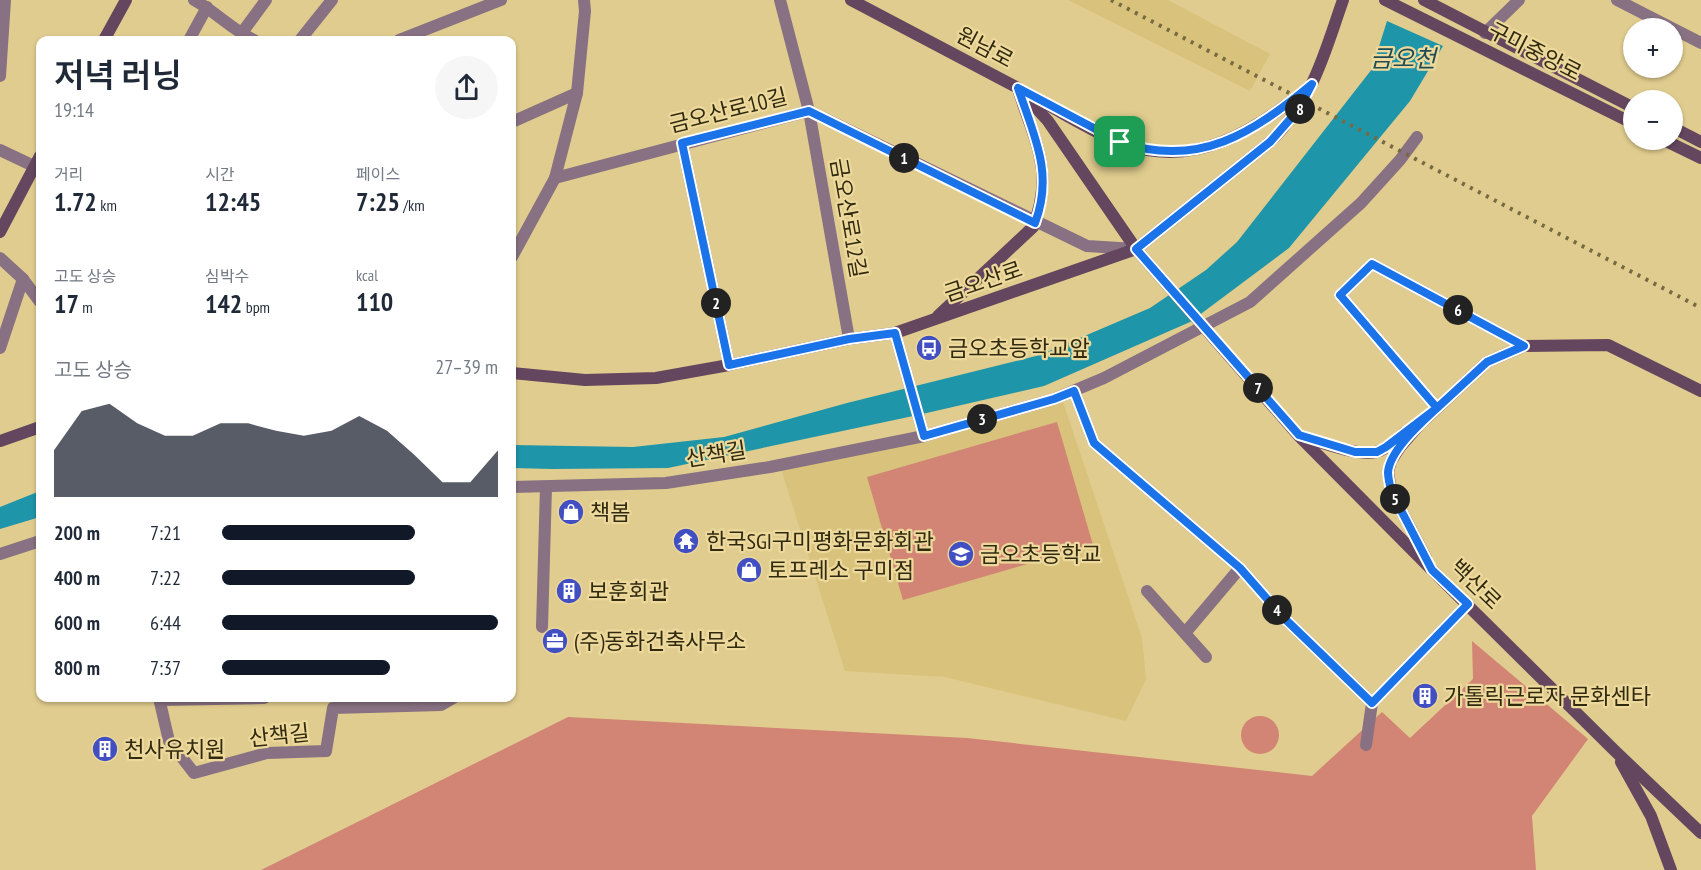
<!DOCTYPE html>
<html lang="ko">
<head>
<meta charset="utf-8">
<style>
  :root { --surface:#fff; --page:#f6f6f7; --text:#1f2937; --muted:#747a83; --accent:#111827 }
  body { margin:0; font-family:"PT Sans Narrow","Noto Sans KR",sans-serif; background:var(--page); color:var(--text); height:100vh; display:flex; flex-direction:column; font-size:22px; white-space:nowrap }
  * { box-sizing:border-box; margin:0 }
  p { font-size:20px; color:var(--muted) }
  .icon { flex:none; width:33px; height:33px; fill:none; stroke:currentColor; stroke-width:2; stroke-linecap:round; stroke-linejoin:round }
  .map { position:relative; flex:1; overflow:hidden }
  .details { position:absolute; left:36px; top:36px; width:480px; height:666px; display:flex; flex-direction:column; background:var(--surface); border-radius:12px; box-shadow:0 2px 4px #0004 }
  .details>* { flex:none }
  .fabs { position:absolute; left:1623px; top:18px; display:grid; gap:12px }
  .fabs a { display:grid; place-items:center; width:60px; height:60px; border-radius:50%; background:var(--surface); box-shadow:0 2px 4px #0004; font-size:30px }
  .pin { position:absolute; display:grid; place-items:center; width:51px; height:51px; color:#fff; margin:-26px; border-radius:12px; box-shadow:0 3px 9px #0006 }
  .km { position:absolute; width:30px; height:30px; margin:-15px; border-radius:50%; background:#222; color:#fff; font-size:16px; line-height:30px; text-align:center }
  .round { display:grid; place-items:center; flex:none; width:63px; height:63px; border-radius:32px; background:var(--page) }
  .head { display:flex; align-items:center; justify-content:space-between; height:102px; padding:0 18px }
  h1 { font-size:33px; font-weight:600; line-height:45px }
  .figures { display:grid; grid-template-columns:repeat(3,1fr); gap:9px; height:102px; padding:6px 18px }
  .figures div { display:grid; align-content:center }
  .figures b { font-size:26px; font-weight:600 }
  .figures small { font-size:16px; font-weight:400 }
  .figures p { font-size:16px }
  .chart { height:168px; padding:12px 18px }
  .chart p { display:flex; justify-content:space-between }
  .chart svg { width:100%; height:108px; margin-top:6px; fill:var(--accent); opacity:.7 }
  ul { padding:0 18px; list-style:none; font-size:20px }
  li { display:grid; grid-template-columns:96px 72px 1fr; align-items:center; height:45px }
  li i { height:15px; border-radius:8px; background:var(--accent) }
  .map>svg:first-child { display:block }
</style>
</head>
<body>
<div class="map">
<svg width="1701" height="870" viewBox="0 0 1701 870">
  <rect width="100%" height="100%" fill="#e0cc8e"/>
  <g fill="#d8c27c">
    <polygon points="1068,0 1168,0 1270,54 1250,91"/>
    <polygon points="1062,399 1142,638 1146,679 1126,721 945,677 845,671 781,469"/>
  </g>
  <g fill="#d28574">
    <polygon points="1057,422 1093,545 903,600 867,477"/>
    <polygon points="1472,641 1588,739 1532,816 1536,870 261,870 568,717 967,738 1312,776 1382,712 1410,738 1473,679"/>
    <circle cx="1260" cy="735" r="19"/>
  </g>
  <g fill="#1f95a9">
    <polygon points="1387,21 1443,46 1410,101 1289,248 1190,322 1044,386 918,415 668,468 552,469 512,468 512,445 633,447 724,437 847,403 1040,355 1150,308 1206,270 1237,242 1372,69"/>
    <polygon points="40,491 40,517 0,529 0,507"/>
  </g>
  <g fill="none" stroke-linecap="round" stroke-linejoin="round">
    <g stroke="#877182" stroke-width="12">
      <path d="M194 0C215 11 232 30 254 40"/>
      <polyline points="780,0 809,111 849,339"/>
      <polyline points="1617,0 1701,43"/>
      <polyline points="1485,33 1519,0"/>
      <polyline points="241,34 266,0"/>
      <polyline points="189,40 207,7"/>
      <polyline points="300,40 332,0"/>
      <polyline points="399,40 501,0"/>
      <polyline points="0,76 5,0"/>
      <polyline points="512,122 577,93"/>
      <polyline points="682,143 729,365"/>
      <polyline points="0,150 40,169"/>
      <polyline points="555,178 809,111 1087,246 1135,249"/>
      <polyline points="512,257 555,178 577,93 585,11 584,0"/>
      <polyline points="0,258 23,279 40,302"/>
      <polyline points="895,333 924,436"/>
      <polyline points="0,348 23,279"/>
      <polyline points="1074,391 1094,443 1240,568 1283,617 1372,703"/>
      <polyline points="1437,408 1340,295 1372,264 1524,346"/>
      <polyline points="512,487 666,483 770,467 924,436 1054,399 1104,378 1250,302 1361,203 1400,160 1417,137"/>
      <polyline points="0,554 40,541"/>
      <polyline points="1147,591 1206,657"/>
      <polyline points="542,627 546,487"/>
      <polyline points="1185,633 1240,568"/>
      <polyline points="159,698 169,741 194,773 267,753 326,751 333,708 441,705 453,698"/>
      <polyline points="160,700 264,698"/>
      <polyline points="1366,745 1372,703 1468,604"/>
    </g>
    <g stroke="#64465f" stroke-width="12">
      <polyline points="851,0 1018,88 1048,121 1136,249 1299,436 1432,570 1615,751 1701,833"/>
      <polyline points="1385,0 1634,124"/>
      <polyline points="1424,0 1634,108"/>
      <polyline points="104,40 126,0"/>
      <path d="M1027 93C1058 110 1088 130 1121 143 1194 170 1254 132 1309 87"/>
      <polyline points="1672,127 1701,142"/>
      <polyline points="1664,140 1701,158"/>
      <polyline points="0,232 40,156"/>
      <path d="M938 316 1033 227C1054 173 1036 144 1019 92"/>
      <path d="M512 373 585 380 656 378 729 365 849 339 895 333 1136 249 1270 142C1314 98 1323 57 1343 0"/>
      <path d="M1301 436C1322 442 1355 456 1376 452 1387 449 1396 440 1404 433"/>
      <polyline points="0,441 40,427"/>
      <polyline points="1426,558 1391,491 1388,472 1391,461 1400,447 1420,424 1487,362 1524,346 1608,345 1701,391"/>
      <polyline points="1621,762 1651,816 1671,870"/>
    </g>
    <polyline stroke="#766a42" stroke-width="4" stroke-dasharray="3 6" stroke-linecap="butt" points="1111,0 1701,308"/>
  </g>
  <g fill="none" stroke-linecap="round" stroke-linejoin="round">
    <g stroke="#fff" stroke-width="12">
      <path id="route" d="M1120 142 1018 88C1034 136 1054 173 1035 223L809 111 682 143 729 365 849 339 895 333 924 436 1054 399 1074 391 1094 443 1240 568 1283 617 1372 703 1468 604 1432 570 1391 491C1390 485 1388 478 1388 472 1390 450 1421 423 1437 408L1340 295 1372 264 1524 346 1487 362 1437 408 1386 447 1377 452H1355L1299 435 1136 249 1270 142 1299 109 1312 84C1253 133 1199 169 1120 142"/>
    </g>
    <use href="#route" stroke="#1a73e8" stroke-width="8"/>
  </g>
  <defs>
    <g id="bus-disc" transform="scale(1.35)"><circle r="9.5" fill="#424fc3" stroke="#edd99b"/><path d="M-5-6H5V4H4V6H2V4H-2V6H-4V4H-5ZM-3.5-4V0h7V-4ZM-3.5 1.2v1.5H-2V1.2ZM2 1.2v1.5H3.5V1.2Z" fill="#fff"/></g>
    <g id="shop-disc" transform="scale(1.35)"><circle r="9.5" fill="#424fc3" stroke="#edd99b"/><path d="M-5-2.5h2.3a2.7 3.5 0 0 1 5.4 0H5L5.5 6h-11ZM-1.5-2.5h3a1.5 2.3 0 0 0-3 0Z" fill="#fff"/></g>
    <g id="temple-disc" transform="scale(1.35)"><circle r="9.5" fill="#424fc3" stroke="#edd99b"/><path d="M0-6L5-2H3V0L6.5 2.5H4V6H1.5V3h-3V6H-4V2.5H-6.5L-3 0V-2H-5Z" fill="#fff"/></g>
    <g id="school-disc" transform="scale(1.35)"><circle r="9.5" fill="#424fc3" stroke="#edd99b"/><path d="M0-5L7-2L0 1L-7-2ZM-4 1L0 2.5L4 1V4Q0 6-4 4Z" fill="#fff"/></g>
    <g id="building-disc" transform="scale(1.35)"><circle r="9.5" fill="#424fc3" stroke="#edd99b"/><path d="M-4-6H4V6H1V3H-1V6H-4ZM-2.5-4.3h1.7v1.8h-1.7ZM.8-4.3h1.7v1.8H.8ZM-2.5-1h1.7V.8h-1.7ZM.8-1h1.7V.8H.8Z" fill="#fff"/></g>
    <g id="office-disc" transform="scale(1.35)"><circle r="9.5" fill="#424fc3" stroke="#edd99b"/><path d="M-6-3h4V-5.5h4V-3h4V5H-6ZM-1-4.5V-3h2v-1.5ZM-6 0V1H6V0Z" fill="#fff"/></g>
  </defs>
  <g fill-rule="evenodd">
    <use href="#bus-disc" x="929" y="348"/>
    <use href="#shop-disc" x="571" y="512"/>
    <use href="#temple-disc" x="686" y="541"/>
    <use href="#school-disc" x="961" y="554"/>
    <use href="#shop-disc" x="749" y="570"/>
    <use href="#building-disc" x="569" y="591"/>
    <use href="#office-disc" x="555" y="641"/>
    <use href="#building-disc" x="1425" y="696"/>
    <use href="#building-disc" x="105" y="749"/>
  </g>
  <g text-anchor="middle" stroke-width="4.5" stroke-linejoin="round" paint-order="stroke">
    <g font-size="22" fill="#312a10" stroke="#edd99b">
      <text transform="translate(985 47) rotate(28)" y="8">원남로</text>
      <text transform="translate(1535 51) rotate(27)" y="8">구미중앙로</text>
      <text transform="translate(728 110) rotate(-14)" y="8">금오산로10길</text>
      <text transform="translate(849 218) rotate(80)" y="8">금오산로12길</text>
      <text transform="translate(983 281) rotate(-19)" y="8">금오산로</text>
      <text transform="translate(716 454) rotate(-9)" y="8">산책길</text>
      <text transform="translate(1476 584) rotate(44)" y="8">백산로</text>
      <text transform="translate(279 735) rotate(-6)" y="8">산책길</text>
    </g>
    <g font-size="22" fill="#312a10" stroke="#edd99b" text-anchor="start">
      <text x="948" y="356">금오초등학교앞</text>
      <text x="590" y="520">책봄</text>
      <text x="706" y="549">한국SGI구미평화문화회관</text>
      <text x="980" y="562">금오초등학교</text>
      <text x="768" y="578">토프레소 구미점</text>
      <text x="588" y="599">보훈회관</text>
      <text x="574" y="649">(주)동화건축사무소</text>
      <text x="1444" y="704">가톨릭근로자 문화센타</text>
      <text x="124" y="757">천사유치원</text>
    </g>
    <g font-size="24" font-style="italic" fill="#1d4c55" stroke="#edd99b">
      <text x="1403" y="67">금오천</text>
    </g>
  </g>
</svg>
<div class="fabs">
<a>+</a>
<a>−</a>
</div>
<div class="pin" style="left:1120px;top:142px;background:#1e9e55"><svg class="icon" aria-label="arrive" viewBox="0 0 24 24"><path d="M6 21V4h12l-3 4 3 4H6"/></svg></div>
<b class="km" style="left:904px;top:158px">1</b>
<b class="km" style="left:716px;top:303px">2</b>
<b class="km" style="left:982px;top:419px">3</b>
<b class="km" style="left:1277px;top:610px">4</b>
<b class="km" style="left:1395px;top:499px">5</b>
<b class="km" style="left:1458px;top:310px">6</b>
<b class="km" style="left:1258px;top:388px">7</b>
<b class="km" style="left:1300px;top:109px">8</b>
<section class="details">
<div class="head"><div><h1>저녁 러닝</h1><p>19:14</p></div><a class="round"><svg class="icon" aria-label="share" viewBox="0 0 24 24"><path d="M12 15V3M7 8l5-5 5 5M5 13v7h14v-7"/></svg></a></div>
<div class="figures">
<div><p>거리</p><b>1.72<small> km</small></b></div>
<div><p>시간</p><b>12:45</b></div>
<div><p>페이스</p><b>7:25<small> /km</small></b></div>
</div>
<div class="figures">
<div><p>고도 상승</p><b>17<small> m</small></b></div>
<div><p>심박수</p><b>142<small> bpm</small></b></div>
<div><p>kcal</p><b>110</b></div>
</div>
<div class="chart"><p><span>고도 상승</span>27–39 m</p>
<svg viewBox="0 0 160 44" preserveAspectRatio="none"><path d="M0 44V25L10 9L20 6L30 14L40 19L50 19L60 14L70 14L80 17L90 19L100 17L110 11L120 17L130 27L140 38L150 38L160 25V44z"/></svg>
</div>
<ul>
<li><b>200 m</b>7:21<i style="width:70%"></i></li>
<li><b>400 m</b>7:22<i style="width:70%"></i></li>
<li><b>600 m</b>6:44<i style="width:100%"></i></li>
<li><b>800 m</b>7:37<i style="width:61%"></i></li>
</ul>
</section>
</div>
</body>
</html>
